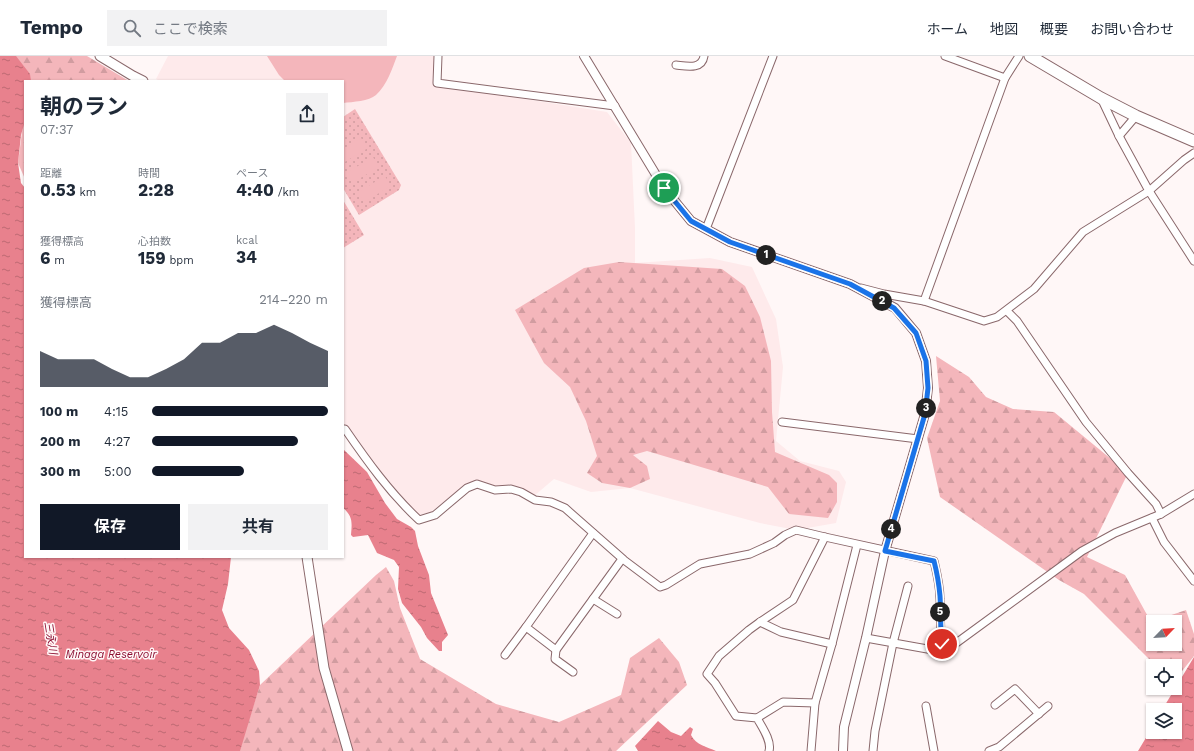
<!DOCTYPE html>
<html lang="ja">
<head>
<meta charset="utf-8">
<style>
  :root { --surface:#fff; --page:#f2f2f3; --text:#1f2937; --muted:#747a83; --line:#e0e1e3; --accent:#111827 }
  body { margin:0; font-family:"Work Sans","Noto Sans JP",sans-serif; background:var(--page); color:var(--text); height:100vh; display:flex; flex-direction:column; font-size:15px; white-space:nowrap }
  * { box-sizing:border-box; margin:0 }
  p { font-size:13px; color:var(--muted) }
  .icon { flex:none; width:22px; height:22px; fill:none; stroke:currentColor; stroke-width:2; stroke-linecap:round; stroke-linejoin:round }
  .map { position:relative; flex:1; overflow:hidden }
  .panel { position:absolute; left:24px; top:24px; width:320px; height:478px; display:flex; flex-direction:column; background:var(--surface); border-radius:0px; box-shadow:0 1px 3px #0004 }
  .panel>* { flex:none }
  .needle { width:26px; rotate:65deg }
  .tools { position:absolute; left:1146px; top:559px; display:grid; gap:8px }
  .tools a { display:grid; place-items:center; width:36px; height:36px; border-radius:0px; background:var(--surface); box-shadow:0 1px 3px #0004; font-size:20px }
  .pin { position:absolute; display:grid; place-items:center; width:34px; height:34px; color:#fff; margin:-17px; border:2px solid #fff; border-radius:50%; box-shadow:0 1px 4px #0007 }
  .km { position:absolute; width:20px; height:20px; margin:-10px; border-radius:50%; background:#222; color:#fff; font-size:11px; line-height:20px; text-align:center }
  .round { display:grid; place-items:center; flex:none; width:42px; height:42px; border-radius:0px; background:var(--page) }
  .headline { display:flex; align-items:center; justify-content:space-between; height:68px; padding:0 16px }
  h1 { font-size:22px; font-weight:700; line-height:30px }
  .stats { display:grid; grid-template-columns:repeat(3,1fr); gap:6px; height:68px; padding:4px 16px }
  .stats div { display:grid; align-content:center }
  .stats b { font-size:17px; font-weight:700 }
  .stats small { font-size:11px; font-weight:400 }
  .stats p { font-size:11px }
  .chart { height:112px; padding:8px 16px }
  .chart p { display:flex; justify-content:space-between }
  .chart svg { width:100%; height:72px; margin-top:4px; fill:var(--accent); opacity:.7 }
  .button { display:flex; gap:8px; margin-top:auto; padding:8px 16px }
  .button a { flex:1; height:46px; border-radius:0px; background:var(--accent); color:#fff; font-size:16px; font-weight:700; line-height:46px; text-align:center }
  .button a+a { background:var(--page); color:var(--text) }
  ul { padding:0 16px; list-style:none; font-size:13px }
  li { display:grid; grid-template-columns:64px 48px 1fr; align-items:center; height:30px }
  li i { height:10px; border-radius:5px; background:var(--accent) }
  header { display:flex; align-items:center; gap:24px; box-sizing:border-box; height:56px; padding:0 20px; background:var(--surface); border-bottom:1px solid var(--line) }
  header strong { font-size:19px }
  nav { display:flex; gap:22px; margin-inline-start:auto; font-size:14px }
  .search { width:280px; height:36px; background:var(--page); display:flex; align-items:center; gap:10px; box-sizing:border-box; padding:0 14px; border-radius:0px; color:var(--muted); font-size:15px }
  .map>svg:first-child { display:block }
</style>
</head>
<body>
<header>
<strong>Tempo</strong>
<div class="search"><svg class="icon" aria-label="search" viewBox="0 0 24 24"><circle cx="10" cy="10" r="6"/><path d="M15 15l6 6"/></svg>ここで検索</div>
<nav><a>ホーム</a><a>地図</a><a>概要</a><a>お問い合わせ</a></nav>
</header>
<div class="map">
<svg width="1194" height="695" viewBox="0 0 1194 695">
  <defs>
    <pattern id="green-dots" width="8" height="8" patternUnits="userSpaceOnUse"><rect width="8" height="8" fill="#f4b6bb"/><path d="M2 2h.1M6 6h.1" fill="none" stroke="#d19ca0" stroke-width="1.8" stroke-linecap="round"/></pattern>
    <pattern id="forest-firs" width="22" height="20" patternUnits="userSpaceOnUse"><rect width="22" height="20" fill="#f4b6bb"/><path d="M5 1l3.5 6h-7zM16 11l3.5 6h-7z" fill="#d19ca0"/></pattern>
    <pattern id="water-ripples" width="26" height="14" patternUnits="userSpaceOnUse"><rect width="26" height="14" fill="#e8818d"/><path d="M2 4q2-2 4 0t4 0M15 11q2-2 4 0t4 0" fill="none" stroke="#bc6972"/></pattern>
  </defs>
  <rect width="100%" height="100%" fill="#fff7f7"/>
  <polygon fill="#feeaeb" points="168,0 436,0 436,29 607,56 631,87 635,172 635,207 710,202 752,211 776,263 783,311 776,385 800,405 839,415 846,426 836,467 796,474 760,467 630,432 591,436 554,423 534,440 485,429 476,424 465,429 431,456 418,459 407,449 343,371 343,25 160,25 156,23"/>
  <g fill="url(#green-dots)">
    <polygon points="355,53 401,129 399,134 359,159 343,132 343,61"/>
    <polygon points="343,144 364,179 343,192"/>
  </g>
  <g fill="url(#forest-firs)" fill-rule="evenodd">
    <polygon points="14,0 87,0 129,25 29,25"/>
    <polygon points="25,53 25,123 18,107"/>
    <polygon points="619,206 722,213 745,230 760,261 771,305 772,356 775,396 829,419 837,427 837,446 828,462 789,458 768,431 647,395 633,399 647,410 650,423 630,432 602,427 587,417 597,400 586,365 570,331 544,307 515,254 584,212"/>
    <path d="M936 300 969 321 986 341 1013 353 1054 356 1128 417 1087 501 1125 519 1151 566 1186 554 1194 578V600L1175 624V610H1156L1084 538 1059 524 940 441 927 382 940 345ZM1153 566H1175V588H1153Z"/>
    <polygon points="386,511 394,525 400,552 420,603 496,648 559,666 621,639 630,602 659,582 679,606 687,629 616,695 239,695 260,629 376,519"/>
  </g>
  <g fill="#f4b6bb">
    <path d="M267 0H397C392 13 387 29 376 39 369 45 353 46 343 47V25H285L279 19Z"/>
    <polygon points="361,82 368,92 343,107 343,93"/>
    <polygon points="373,101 379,111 352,127 346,117"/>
    <polygon points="385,120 391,130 364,146 358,136"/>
  </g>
  <g fill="url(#water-ripples)">
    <polygon points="0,0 16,0 30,18 31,25 25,25 25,65 21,79 18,107 21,127 25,132 25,501 231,501 228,528 222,554 229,572 249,594 259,615 260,629 240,695 0,695"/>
    <path d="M343 393 367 416 385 447 397 463 411 471 415 475 418 490 429 519 431 537 448 579 442 586V595H439L427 582 421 571 402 547 398 533 399 511 394 504 377 497 368 479 353 481 351 479C352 467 353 460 343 452Z"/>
    <polygon points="1194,601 1194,695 1138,695 1153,670 1153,676 1175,676 1175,654 1162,654"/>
    <path d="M658 665 671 676 681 680 690 671 693 673 691 679C696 689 707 691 716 695H638L635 690Z"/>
  </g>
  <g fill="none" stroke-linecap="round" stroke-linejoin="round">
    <g stroke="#8a686b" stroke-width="9">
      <g id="minor">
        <polyline points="438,0 437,27 615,50"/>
        <polyline points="945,0 1005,22"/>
        <path d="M676 9C686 10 702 14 704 0"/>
        <polyline points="1101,42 1119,80 1149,135 1194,205"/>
        <polyline points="1119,80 1136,60"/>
        <polyline points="706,173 773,0"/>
        <polyline points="861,232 884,238 924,245 984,265 997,261 1034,233 1083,176 1149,135 1184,104 1194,97"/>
        <polyline points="924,245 1005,22 1019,0"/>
        <polyline points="1007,255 1017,265 1086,366 1128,417 1156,448 1161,458"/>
        <polyline points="782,366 918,383"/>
        <path d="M343 373H345C367 405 390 437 419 464L435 459 467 432 477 428 495 434 511 433 521 436 535 444 551 446 565 452 624 504 660 531 666 529 700 508 750 498 774 487 785 479 796 474 825 481 934 505C937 518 940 530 940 543 941 561 939 579 944 596"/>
        <polyline points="1152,462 1164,486 1194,525"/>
        <polyline points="593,477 526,571 556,594 622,503"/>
        <polyline points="593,543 617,558"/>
        <polyline points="760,566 781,576 832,588"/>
        <polyline points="866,582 944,596"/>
        <polyline points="556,594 555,603 573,616"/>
        <polyline points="944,596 1082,495 1115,477 1161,458 1194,438"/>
        <polyline points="505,599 526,571"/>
        <polyline points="995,649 1015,633 1039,658"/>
        <polyline points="926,650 934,695"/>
        <polyline points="757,662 783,646 815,647"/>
        <path d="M769 695C772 685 762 671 757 662L736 660 715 627 707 618 719 600 749 574 760 566 793 544 825 481"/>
        <polyline points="811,695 815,647 832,588 857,489"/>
        <polyline points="873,695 875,675 893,587 908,530"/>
        <polyline points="989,695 999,691 1048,650"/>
      </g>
    </g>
    <g stroke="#8a686b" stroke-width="10">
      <polyline id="tertiary" points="584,0 664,132 691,165 730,186 850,228 895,252 916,277 926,305 928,332 925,358 885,495 866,582 844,671 843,695"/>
    </g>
    <g stroke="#8a686b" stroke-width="11">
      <g id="secondary">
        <polyline points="100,0 133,20 143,25"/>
        <polyline points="307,501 324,612 348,695"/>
      </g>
    </g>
    <g stroke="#8a686b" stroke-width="13">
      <polyline id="trunk" points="1030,0 1101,42 1136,60 1194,85"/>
    </g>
    <use href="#minor" stroke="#fff" stroke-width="7"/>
    <use href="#tertiary" stroke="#fff" stroke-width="8"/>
    <use href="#secondary" stroke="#fff" stroke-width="9"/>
    <use href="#trunk" stroke="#fff" stroke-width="11"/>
  </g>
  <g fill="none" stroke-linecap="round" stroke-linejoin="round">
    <g stroke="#fff" stroke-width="8">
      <path id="route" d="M664 132 691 165 730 186 850 228 894 252 916 277 926 305 928 332 925 358 885 495 934 505C937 517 939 528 940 540 941 556 940 572 942 588"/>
    </g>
    <use href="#route" stroke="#1a73e8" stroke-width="5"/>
  </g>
  <g text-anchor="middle" stroke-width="3" stroke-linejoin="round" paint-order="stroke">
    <g font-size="11" font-style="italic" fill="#8c0e31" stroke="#fff7f7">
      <text transform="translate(51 582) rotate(81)" y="4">三永川</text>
      <text x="111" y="602">Minaga Reservoir</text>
    </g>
  </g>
</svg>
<div class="tools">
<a><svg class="needle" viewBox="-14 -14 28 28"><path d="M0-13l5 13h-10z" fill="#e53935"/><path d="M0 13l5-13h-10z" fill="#747a83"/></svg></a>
<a><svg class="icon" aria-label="locate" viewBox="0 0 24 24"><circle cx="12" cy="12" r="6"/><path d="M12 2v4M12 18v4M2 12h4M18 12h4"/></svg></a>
<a><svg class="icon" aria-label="layers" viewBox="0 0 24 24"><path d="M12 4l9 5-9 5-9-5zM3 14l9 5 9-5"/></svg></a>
</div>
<div class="pin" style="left:664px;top:132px;background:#1e9e55"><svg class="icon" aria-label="arrive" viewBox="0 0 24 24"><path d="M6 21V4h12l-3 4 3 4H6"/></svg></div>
<div class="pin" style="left:942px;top:588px;background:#d93025"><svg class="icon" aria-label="check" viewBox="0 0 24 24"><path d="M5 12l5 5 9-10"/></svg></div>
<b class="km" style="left:766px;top:199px">1</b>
<b class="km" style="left:882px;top:245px">2</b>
<b class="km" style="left:926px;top:352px">3</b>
<b class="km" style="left:891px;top:473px">4</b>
<b class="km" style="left:940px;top:556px">5</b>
<section class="panel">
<div class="headline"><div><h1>朝のラン</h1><p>07:37</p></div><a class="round"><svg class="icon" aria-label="share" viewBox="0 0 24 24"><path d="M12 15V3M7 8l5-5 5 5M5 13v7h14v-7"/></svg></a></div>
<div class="stats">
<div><p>距離</p><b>0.53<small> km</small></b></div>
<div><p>時間</p><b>2:28</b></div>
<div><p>ペース</p><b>4:40<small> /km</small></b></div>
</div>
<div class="stats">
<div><p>獲得標高</p><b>6<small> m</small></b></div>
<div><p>心拍数</p><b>159<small> bpm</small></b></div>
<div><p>kcal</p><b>34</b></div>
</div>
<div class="chart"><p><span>獲得標高</span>214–220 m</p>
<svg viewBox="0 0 160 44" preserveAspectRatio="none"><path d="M0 44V22L10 27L20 27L30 27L40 33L50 38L60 38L70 33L80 27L90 17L100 17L110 11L120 11L130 6L140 11L150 17L160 22V44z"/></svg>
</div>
<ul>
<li><b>100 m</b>4:15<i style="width:100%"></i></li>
<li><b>200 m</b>4:27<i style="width:83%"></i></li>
<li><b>300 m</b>5:00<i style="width:52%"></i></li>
</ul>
<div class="button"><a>保存</a><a>共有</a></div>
</section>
</div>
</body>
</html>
